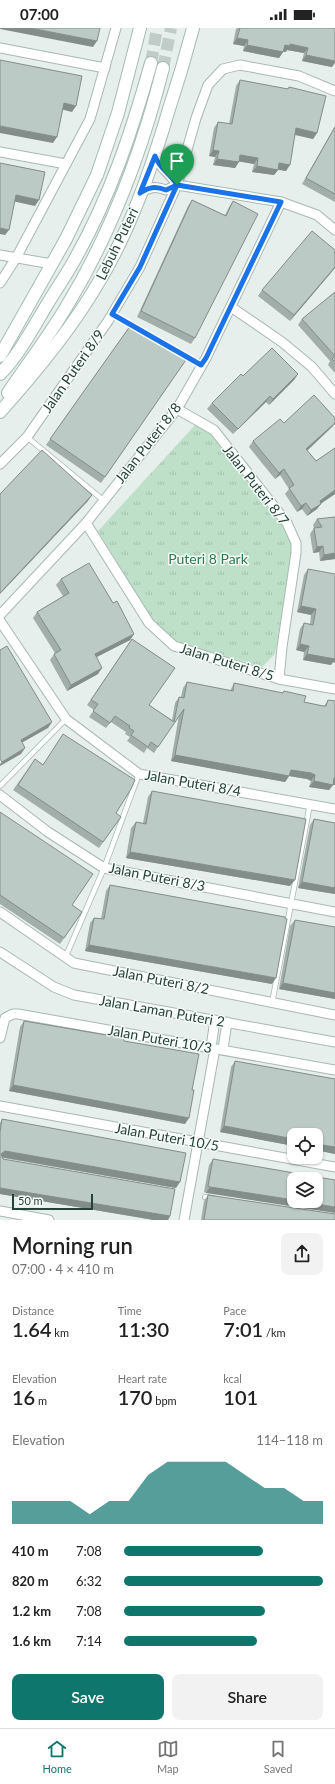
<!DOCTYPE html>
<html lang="en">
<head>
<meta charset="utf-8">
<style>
  :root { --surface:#fff; --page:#f2f2f2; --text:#222; --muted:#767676; --line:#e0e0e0; --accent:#0f766e }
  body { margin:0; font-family:Lato,sans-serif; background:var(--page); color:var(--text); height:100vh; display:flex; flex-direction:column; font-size:15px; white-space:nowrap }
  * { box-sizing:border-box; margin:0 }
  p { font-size:13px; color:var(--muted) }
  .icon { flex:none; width:22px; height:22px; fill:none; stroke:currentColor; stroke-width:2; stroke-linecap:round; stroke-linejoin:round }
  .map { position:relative; height:1192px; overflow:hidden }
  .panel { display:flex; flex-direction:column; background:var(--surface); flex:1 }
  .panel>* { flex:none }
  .controls { position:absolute; left:287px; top:1100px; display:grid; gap:8px }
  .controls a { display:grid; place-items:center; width:36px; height:36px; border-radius:8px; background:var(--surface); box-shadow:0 1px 3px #0004; font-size:20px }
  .scale { position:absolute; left:12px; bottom:10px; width:81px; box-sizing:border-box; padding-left:4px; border:2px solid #24423a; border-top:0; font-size:11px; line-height:14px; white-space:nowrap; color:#24423a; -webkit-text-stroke:3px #f7fbf9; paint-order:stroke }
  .pin { position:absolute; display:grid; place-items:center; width:34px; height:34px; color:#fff; margin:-41px -17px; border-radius:50% 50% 50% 0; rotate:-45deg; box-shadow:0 0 4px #0007 }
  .pin .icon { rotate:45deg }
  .round { display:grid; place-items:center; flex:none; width:42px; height:42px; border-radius:8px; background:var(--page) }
  .headline { display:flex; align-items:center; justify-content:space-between; height:68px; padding:0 12px }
  h1 { font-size:22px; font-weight:600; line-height:30px }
  .figures { display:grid; grid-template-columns:repeat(3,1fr); gap:6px; height:68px; padding:4px 12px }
  .figures div { display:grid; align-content:center }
  .figures b { font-size:20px; font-weight:600 }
  .figures small { font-size:11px; font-weight:400 }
  .figures p { font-size:11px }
  .chart { height:112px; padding:8px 12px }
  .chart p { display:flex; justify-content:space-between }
  .chart svg { width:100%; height:72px; margin-top:4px; fill:var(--accent); opacity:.7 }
  .cta { display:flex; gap:8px; margin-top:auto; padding:8px 12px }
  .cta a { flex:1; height:46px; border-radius:8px; background:var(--accent); color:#fff; font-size:16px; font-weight:600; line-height:46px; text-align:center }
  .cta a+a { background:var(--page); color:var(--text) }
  ul { padding:0 12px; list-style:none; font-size:13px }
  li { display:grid; grid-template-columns:64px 48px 1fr; align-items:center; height:30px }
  li i { height:10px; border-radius:5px; background:var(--accent) }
  .status { display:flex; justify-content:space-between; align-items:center; height:28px; padding:0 20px; background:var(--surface); direction:ltr }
  .status svg { height:11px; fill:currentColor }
  .tab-bar { display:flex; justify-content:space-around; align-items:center; height:56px; border-top:1px solid var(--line); background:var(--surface); font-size:11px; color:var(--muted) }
  .tab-bar a { display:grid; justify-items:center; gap:2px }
  .tab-bar .current { color:var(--accent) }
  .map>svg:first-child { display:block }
</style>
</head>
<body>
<div class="status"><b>07:00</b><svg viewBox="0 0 49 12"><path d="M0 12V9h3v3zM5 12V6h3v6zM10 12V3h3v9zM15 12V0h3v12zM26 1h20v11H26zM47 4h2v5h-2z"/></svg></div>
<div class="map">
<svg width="335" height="1192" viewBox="0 0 335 1192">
  <defs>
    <pattern id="park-tufts" width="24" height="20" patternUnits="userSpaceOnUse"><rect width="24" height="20" fill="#bfe0c8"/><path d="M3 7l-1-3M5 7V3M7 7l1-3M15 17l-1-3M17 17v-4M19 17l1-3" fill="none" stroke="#a4c1ad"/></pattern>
  </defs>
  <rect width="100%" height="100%" fill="#e6efeb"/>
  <polygon fill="url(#park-tufts)" points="195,397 207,402 291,509 292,529 275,626 262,639 176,614 151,590 98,503"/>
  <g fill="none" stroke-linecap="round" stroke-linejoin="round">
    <g stroke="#bfccc8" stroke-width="12" stroke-dasharray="12 6" stroke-linecap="butt">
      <polyline points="151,35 157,0"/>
      <polyline points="163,40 171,0"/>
    </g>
    <g stroke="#a8b8b2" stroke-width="6">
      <g id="lane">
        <polyline points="112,286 135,299"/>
        <polyline points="183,327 201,337"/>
        <polyline points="27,409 103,472"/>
        <polyline points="0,758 66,691"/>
        <polyline points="65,930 104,840 139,746"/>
        <polyline points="272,975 310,776"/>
        <polyline points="205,1169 213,1170"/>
      </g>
    </g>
    <g stroke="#a8b8b2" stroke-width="11">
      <g id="street">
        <polyline points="0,20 105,40"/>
        <polyline points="0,124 66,136"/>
        <path d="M155 127C160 142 170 144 177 157"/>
        <path d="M141 165C149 159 155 158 166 162L177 157 281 174 317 187 335 202"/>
        <polyline points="0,227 52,236"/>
        <polyline points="0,255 16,230 90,91 116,0"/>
        <polyline points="231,279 282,314 312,339 335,366"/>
        <polyline points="177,381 214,402 287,495 296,515 296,525 282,619 279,651"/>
        <polyline points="0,436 27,409 108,293 140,239 177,157 196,90 208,57 223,41 240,37 299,48 335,63"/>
        <polyline points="86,495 149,595 174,618 279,651 335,661"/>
        <polyline points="0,587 86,495 177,381 206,330 281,174"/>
        <polyline points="0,593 66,691 139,746 335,781"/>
        <polyline points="0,767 48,804 104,840 335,884"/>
        <polyline points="0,884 74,935 335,987"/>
        <polyline points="0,924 54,959 74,967 335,1014"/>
        <polyline points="0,1010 5,990 13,986 18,986 335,1042"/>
        <polyline points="223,1021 227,994"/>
        <polyline points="0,1078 335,1139"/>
        <polyline points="0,1183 49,1192"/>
        <polyline points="184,1192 214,1026 211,1019 215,992"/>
      </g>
    </g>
    <g stroke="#a4bbb3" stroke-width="14">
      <g id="secondary">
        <polyline points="0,328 66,211 97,147 118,85 140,0"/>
        <path d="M0 346C19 327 34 298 48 275 57 260 67 246 75 231 110 169 132 103 151 35"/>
        <path d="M8 365C28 335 50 307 68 276 112 203 142 123 163 40"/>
        <path d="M0 384C35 345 70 303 97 257 130 203 151 142 169 81 178 54 186 27 193 0"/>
      </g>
    </g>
    <use href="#lane" stroke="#fff" stroke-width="4.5"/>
    <use href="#street" stroke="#fff" stroke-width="9"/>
    <use href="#secondary" stroke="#fff" stroke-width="12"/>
  </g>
  <g fill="#a1aea9">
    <polygon points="237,0 335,0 332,39 302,33 304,25 287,22 286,24 283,24 279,30 243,23 244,18 233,16 236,1"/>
    <polygon points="240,52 288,61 289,59 317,105 313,111 295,107 286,143 278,142 274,147 252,144 254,136 239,133 235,140 213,137 215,129 209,128 214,100 218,94 229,96 236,58"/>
    <polygon points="335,98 335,174 302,156"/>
    <polygon points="192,172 225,187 229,179 233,173 195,310 191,316 137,289 188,178"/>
    <polygon points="335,240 290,293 258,268 262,262"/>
    <polygon points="335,264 335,345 328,337 330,333 298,297 302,291"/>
    <polygon points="133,294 188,329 101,455 46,417"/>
    <polygon points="298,346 294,352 269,377 266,374 233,406 207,381 212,375 243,348"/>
    <polygon points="284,395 333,398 307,423 316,433 335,420 335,466 321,475 317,481 307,488 302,481 297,484 285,466 289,461 280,447 275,451 249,419 253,413"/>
    <polygon points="335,489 335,531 320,533 319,524 313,525 310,506 314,500 313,497 317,491"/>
    <polygon points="308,541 333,634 331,637 303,632 304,624 296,622 300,601 304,595 310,596 311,587 297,584 304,547"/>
    <polygon points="61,551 113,575 134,606 130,612 96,629 98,646 67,663 50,632 55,625 33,590 37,584 63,568 56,557"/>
    <polygon points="132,611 149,677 172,692 175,675 179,669 181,669 183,660 187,654 230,663 234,655 282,665 284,663 304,674 324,678 328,672 335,673 335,757 333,757 329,762 309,759 311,753 307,751 289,748 285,754 171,733 179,687 154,725 147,720 144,725 127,713 130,709 125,706 126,704 111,694 106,700 89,689 94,682 87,677"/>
    <polygon points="35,731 121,789 99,820 13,762"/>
    <polygon points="152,763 290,858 126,830 131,800 136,794 143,795 148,769"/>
    <polygon points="0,784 72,877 82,884 60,916 0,876"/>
    <polygon points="314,791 335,795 335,866 298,860 310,797"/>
    <polygon points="110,857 272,956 85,923 90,895 94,890 101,891 106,863"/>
    <polygon points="295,892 335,899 335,971 279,961 290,898"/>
    <polygon points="24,993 124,1013 185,1096 9,1063 20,999"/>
    <polygon points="235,1033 335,1051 335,1126 316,1122 316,1107 294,1107 294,1118 220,1104 231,1039"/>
    <polygon points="2,1091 176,1160 3,1130 3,1131 170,1188 168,1192 154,1192 0,1166 0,1095"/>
    <polygon points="213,1131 335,1152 206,1165 204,1164 209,1137"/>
    <polygon points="208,1167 335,1192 201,1192 204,1173"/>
  </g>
  <g fill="#838d89">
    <polygon points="0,0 30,0 97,13 93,19 0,1"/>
    <polygon points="237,10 248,12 244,18 233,16"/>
    <polygon points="290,16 308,20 304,25 287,22 286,24 281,23 285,17"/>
    <polygon points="247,17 283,24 279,30 243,23"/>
    <polygon points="306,27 335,33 335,35 332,39 302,33"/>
    <polygon points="64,75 76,78 72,84 60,81"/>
    <polygon points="0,98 57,109 53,115 0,105"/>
    <polygon points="296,100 317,105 313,111 292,106"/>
    <polygon points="213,122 219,123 215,129 209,128"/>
    <polygon points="240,127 258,130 254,136 236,133"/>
    <polygon points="217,131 239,134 235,140 213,137"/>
    <polygon points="279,135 290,137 286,143 276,141 278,142 274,147 252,144 257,138"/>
    <polygon points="16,167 39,172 35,178 12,173"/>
    <polygon points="0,200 9,202 5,207 0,206"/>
    <polygon points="335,239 335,240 290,293 294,287"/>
    <polygon points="298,346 294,352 269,377 273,371"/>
    <polygon points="270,368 266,374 233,406 238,401"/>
    <polygon points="335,395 335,396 333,398 302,427 306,421"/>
    <polygon points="284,441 280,447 275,451 279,445"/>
    <polygon points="335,462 335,466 316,479 320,473"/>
    <polygon points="92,467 88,473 0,566 0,565"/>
    <polygon points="306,475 302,481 297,484 301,478"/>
    <polygon points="321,476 317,481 307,488 311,482"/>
    <polygon points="323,518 319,524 313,525 317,519"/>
    <polygon points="335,525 335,531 320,533 324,527"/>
    <polygon points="301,578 316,581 311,587 297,584"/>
    <polygon points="134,606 130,612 91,632 95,626"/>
    <polygon points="300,616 309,618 304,624 296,622"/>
    <polygon points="307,626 335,629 335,635 333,634 331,637 303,632"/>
    <polygon points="102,640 98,646 67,663 71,657"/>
    <polygon points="52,694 48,700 16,718 21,712"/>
    <polygon points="25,720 21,726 0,738 0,736 2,734"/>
    <polygon points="175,727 291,742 311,745 315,747 311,753 307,751 289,748 285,754 171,733"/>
    <polygon points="334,750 335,750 335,757 333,757 329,762 309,759 314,753"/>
    <polygon points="130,824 295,852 290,858 126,830"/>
    <polygon points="302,854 335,860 335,866 298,860"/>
    <polygon points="89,917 276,950 272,956 85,923"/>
    <polygon points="283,955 335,965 335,971 279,961"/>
    <polygon points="13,1057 189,1090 185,1096 9,1063"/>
    <polygon points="224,1098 294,1111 294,1118 220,1104"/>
    <polygon points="316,1116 335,1119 335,1126 316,1122"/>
    <polygon points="5,1123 180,1154 176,1160 1,1129 0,1127"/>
    <polygon points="210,1159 294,1172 294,1173 298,1173 335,1179 335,1185 206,1165"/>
    <polygon points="0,1160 170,1188 168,1192 154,1192 0,1166"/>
  </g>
  <g fill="#bbcac4" stroke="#838d89">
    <polygon points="30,0 100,0 97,13"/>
    <polygon points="240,0 335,0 335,33 306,27 308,20 290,16 290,18 285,17 283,24 247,17 248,12 237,10"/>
    <polygon points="0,32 82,48 76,78 64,75 57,109 0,98"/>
    <polygon points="240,52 288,61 289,59 326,68 317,105 296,100 290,137 279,135 278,142 257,138 258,130 240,127 239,134 217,131 219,123 213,122 218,94 232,96"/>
    <polygon points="335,99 335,166 306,150"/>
    <polygon points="0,135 45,144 39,172 16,167 9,202 0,200"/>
    <polygon points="192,172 226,188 233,173 258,186 195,310 141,283"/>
    <polygon points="312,203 335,222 335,239 294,287 262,262"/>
    <polygon points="335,264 335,334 332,331 335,328 302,291"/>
    <polygon points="133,294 188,329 105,449 50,411"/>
    <polygon points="272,320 298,346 273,371 270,368 238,401 212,375 241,346 243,348"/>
    <polygon points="314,367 335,390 335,395 306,421 316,433 335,420 335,462 320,473 321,476 311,482 306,475 301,478 289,460 294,457 284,441 279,445 253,413 280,391 284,395"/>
    <polygon points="42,422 92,467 0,565 0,466"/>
    <polygon points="335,489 335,525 324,527 323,518 317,519 314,500 322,499 317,491"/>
    <polygon points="89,535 113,575 117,573 134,606 95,626 102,640 71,657 54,626 61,622 37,584 69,565 61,551"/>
    <polygon points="308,541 335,546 335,631 307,626 309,618 300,616 304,595 313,597 316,581 301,578"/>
    <polygon points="132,611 175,640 149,677 174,694 179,669 184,670 187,654 233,663 234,655 283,665 284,663 306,668 304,674 323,678 326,678 328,672 335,673 335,750 334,750 333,757 314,753 315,747 311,745 291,742 289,748 175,727 184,681 158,719 151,714 148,719 131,707 134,703 129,700 130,698 115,688 110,695 93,683 98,676 91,672"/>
    <polygon points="7,618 52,694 21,712 25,720 2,734 0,731 0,622"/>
    <polygon points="63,706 135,752 131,761 116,785 121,789 103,814 18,757 35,731 43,737"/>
    <polygon points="152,763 306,791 295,852 130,824 136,794 146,796"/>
    <polygon points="0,784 93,846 72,877 82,884 64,910 0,867"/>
    <polygon points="314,791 335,795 335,860 302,854"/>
    <polygon points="110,857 285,889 285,890 287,891 276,950 89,917 94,890 104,891"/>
    <polygon points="295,892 335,899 335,965 283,955"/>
    <polygon points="24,993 124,1010 124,1013 199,1026 192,1062 194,1062 189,1090 13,1057"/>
    <polygon points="235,1033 335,1051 335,1119 316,1116 316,1107 294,1107 294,1111 224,1098"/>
    <polygon points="2,1091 186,1125 180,1154 5,1123 1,1126 3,1131 175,1161 170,1188 0,1160 0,1104"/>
    <polygon points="213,1131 335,1152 335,1179 298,1173 316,1173 316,1151 294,1151 294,1172 210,1159 208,1158"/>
    <polygon points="208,1167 335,1186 335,1192 204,1192"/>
  </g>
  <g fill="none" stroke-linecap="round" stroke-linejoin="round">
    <g stroke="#fff" stroke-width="8">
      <path id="route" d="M177 157 166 162C155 158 149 159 140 165L155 128C160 142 170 144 177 157L140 239 112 286 201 337 206 330 281 174 177 157"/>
    </g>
    <use href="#route" stroke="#1a73e8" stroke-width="5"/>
  </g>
  <g text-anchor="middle" stroke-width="3" stroke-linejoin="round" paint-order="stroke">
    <g font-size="14" fill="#24423a" stroke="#f7fbf9">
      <text transform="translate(117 216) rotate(-64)" y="5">Lebuh Puteri</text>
      <text transform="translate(73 343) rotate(-55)" y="5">Jalan Puteri 8/9</text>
      <text transform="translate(148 415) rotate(-52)" y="5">Jalan Puteri 8/8</text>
      <text transform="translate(256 457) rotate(52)" y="5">Jalan Puteri 8/7</text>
      <text transform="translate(227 634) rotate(17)" y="5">Jalan Puteri 8/5</text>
      <text transform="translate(193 755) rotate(10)" y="5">Jalan Puteri 8/4</text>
      <text transform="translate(157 849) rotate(11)" y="5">Jalan Puteri 8/3</text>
      <text transform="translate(161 952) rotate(11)" y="5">Jalan Puteri 8/2</text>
      <text transform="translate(162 983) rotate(10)" y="5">Jalan Laman Puteri 2</text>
      <text transform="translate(160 1011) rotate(10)" y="5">Jalan Puteri 10/3</text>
      <text transform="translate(167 1109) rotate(10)" y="5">Jalan Puteri 10/5</text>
    </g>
    <g font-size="14" fill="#2d7a4b" stroke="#f7fbf9">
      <text x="208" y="536">Puteri 8 Park</text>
    </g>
  </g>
</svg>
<div class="controls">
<a><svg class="icon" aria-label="locate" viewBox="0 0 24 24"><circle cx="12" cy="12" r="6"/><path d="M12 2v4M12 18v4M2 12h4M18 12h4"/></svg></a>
<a><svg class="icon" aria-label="layers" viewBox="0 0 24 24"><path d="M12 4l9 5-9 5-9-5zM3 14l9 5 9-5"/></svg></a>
</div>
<div class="scale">50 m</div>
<div class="pin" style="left:177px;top:157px;background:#1e9e55"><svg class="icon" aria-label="arrive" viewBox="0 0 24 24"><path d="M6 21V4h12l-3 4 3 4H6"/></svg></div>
</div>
<section class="panel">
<div class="headline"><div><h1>Morning run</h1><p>07:00 · 4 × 410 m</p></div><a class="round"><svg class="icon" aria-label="share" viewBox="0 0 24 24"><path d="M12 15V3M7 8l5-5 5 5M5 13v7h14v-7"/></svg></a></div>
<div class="figures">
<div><p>Distance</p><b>1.64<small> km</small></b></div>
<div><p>Time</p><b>11:30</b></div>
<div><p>Pace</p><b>7:01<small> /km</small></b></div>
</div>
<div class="figures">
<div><p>Elevation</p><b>16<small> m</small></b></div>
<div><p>Heart rate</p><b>170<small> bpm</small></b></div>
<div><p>kcal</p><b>101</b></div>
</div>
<div class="chart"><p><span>Elevation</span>114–118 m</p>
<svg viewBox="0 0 160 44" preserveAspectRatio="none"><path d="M0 44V30L10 30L20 30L30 30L40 38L50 30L60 30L70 14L80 6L90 6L100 6L110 6L120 14L130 22L140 22L150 30L160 30V44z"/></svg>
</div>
<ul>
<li><b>410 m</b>7:08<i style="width:70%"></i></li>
<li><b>820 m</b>6:32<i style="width:100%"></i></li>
<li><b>1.2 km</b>7:08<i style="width:71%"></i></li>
<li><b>1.6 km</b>7:14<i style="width:67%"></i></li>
</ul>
<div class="cta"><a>Save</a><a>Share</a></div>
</section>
<nav class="tab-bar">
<a class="current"><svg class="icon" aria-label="home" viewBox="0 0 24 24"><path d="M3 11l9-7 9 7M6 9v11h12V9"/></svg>Home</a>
<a><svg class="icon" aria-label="map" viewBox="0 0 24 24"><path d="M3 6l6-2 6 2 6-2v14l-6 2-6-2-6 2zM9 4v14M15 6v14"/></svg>Map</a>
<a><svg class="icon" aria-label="saved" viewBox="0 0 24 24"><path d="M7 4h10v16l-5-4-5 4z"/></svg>Saved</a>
</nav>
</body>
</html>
